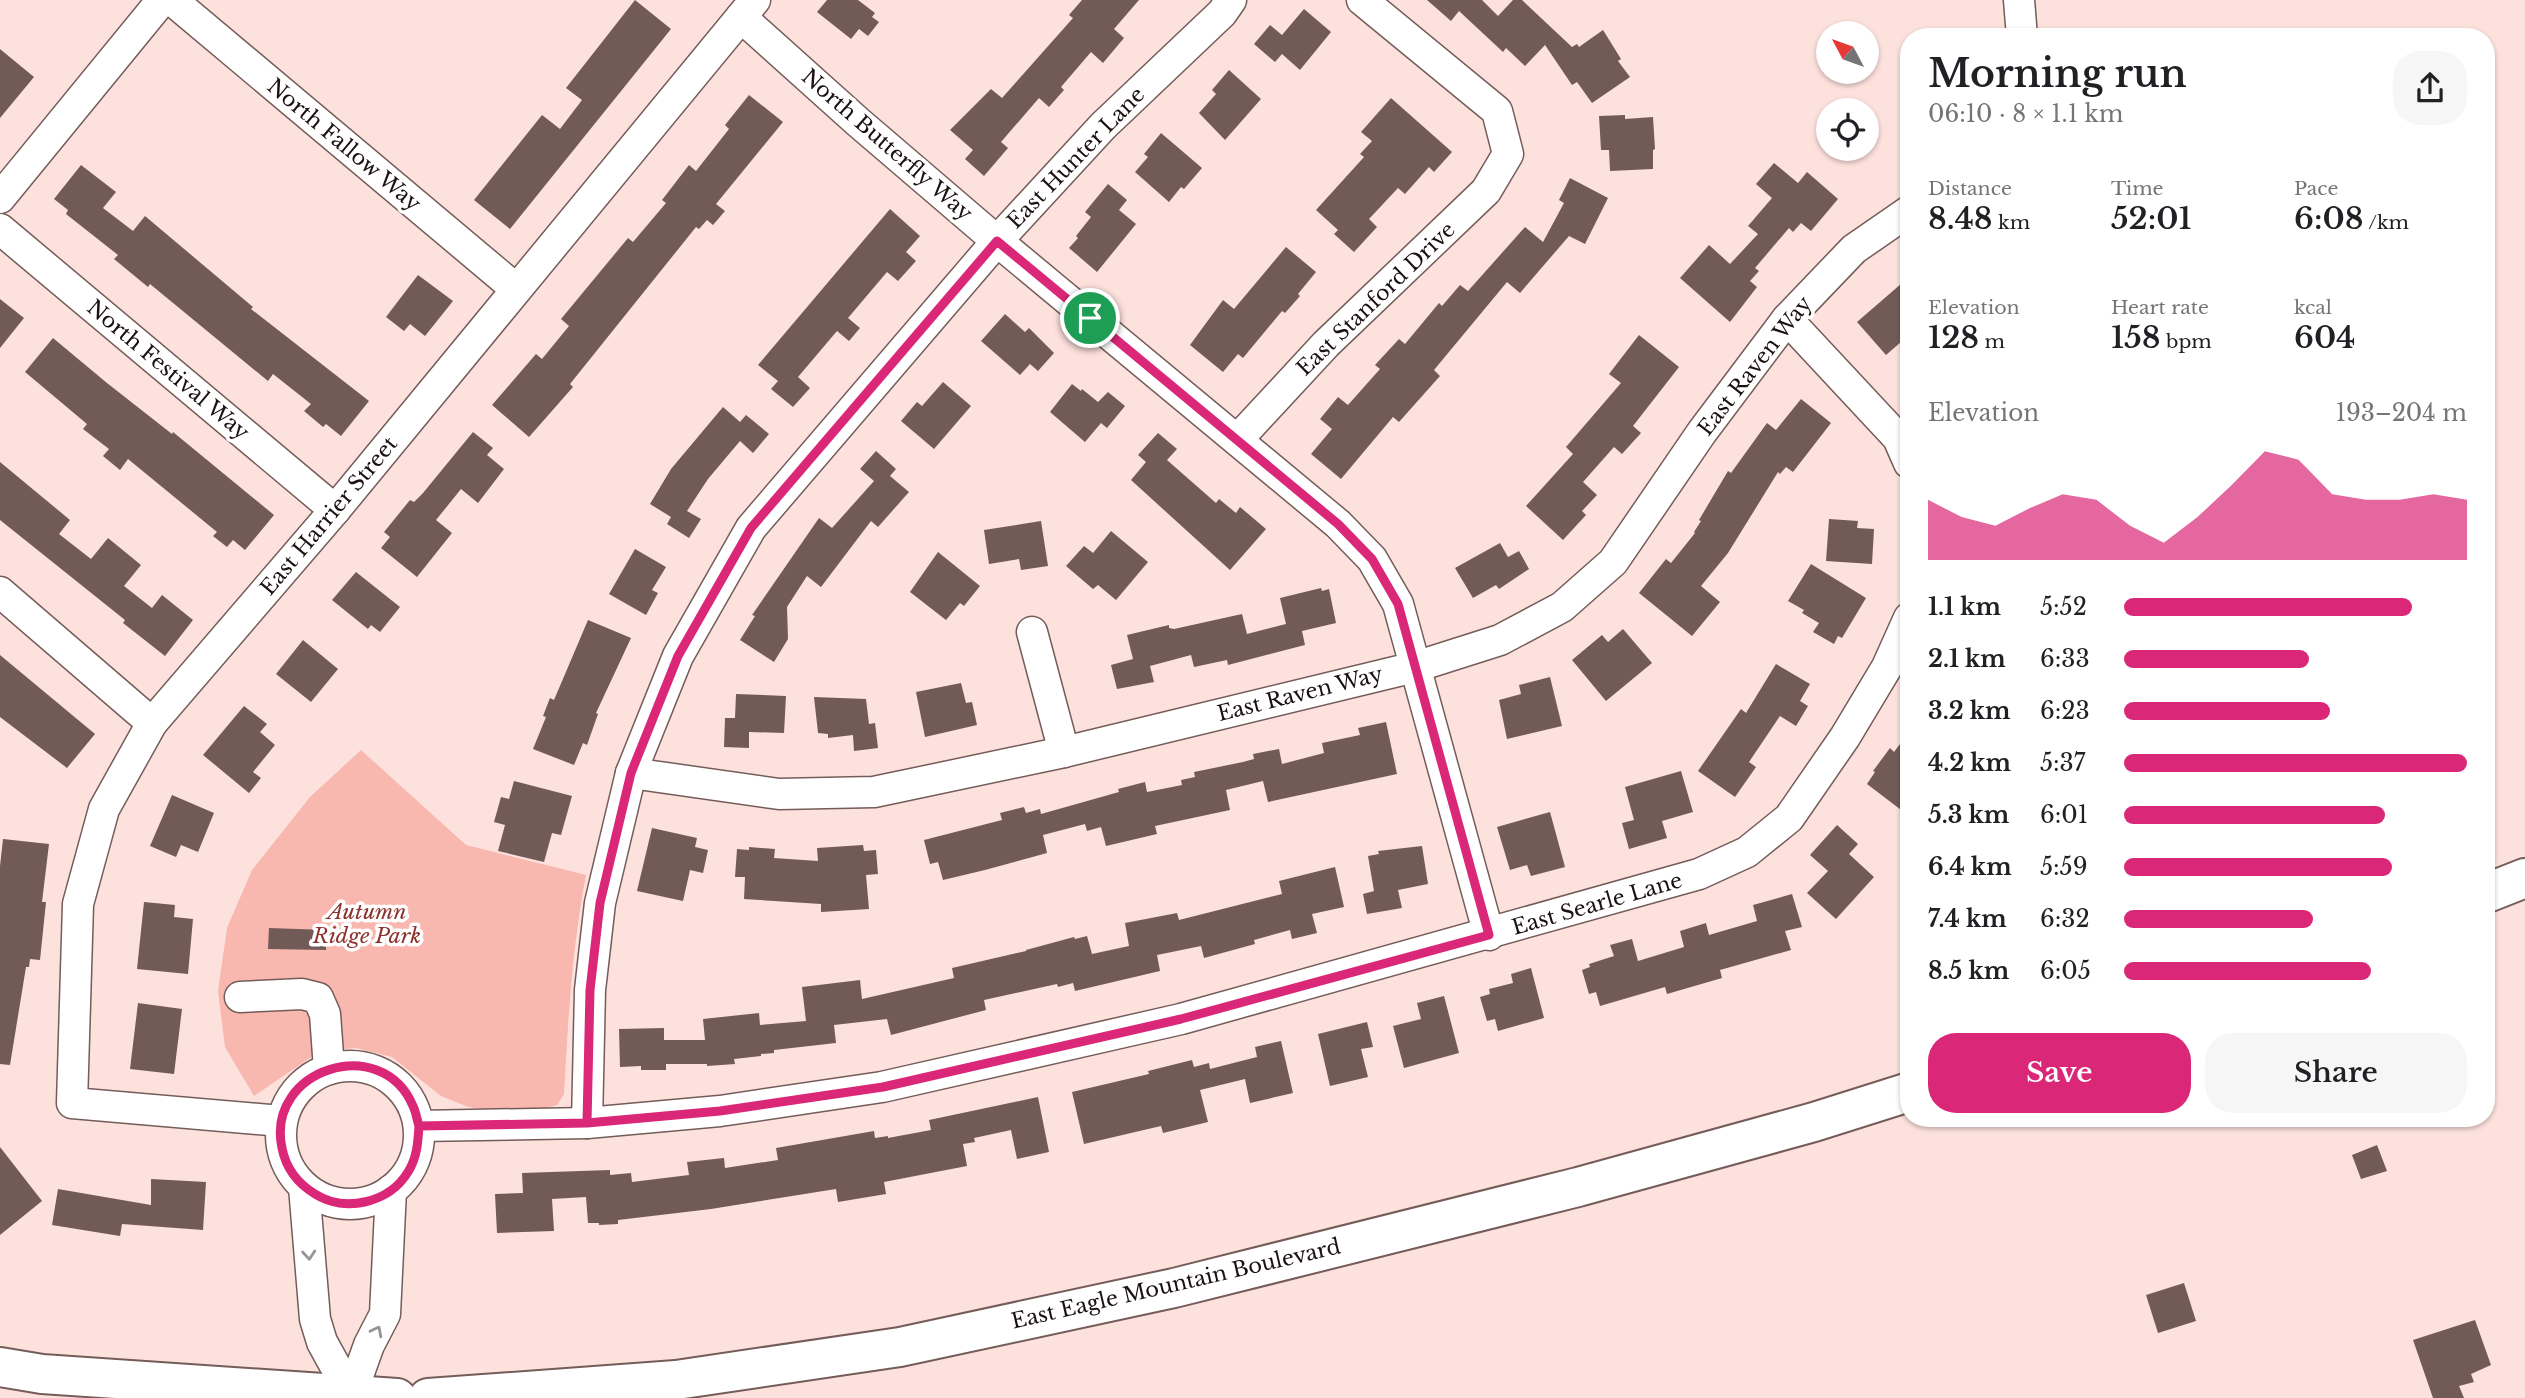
<!DOCTYPE html>
<html lang="en">
<head>
<meta charset="utf-8">
<style>
  :root { --surface:#fff; --page:#f6f6f6; --text:#202124; --muted:#757577; --accent:#db2777 }
  body { margin:0; font-family:"Libre Baskerville",serif; background:var(--page); color:var(--text); height:100vh; display:flex; flex-direction:column; font-size:26px; white-space:nowrap }
  * { box-sizing:border-box; margin:0 }
  p { font-size:23px; color:var(--muted) }
  .icon { flex:none; width:38px; height:38px; fill:none; stroke:currentColor; stroke-width:2; stroke-linecap:round; stroke-linejoin:round }
  .map { position:relative; flex:1; overflow:hidden }
  .panel { position:absolute; left:1900px; top:28px; width:595px; height:1099px; display:flex; flex-direction:column; background:var(--surface); border-radius:28px; box-shadow:0 2px 5px #0004 }
  .panel>* { flex:none }
  .needle { width:46px; rotate:311deg }
  .tools { position:absolute; left:1816px; top:21px; display:grid; gap:14px }
  .tools a { display:grid; place-items:center; width:63px; height:63px; border-radius:50%; background:var(--surface); box-shadow:0 2px 5px #0004; font-size:35px }
  .pin { position:absolute; display:grid; place-items:center; width:60px; height:60px; color:#fff; margin:-30px; border:4px solid #fff; border-radius:50%; box-shadow:0 2px 7px #0007 }
  .round { display:grid; place-items:center; flex:none; width:74px; height:74px; border-radius:28px; background:var(--page) }
  .head { display:flex; align-items:center; justify-content:space-between; height:119px; padding:0 28px }
  h1 { font-size:38px; font-weight:600; line-height:52px }
  .figures { display:grid; grid-template-columns:repeat(3,1fr); gap:10px; height:119px; padding:7px 28px }
  .figures div { display:grid; align-content:center }
  .figures b { font-size:30px; font-weight:600 }
  .figures small { font-size:19px; font-weight:400 }
  .figures p { font-size:19px }
  .chart { height:196px; padding:14px 28px }
  .chart p { display:flex; justify-content:space-between }
  .chart svg { width:100%; height:126px; margin-top:7px; fill:var(--accent); opacity:.7 }
  .action { display:flex; gap:14px; margin-top:auto; padding:14px 28px }
  .action a { flex:1; height:80px; border-radius:28px; background:var(--accent); color:#fff; font-size:28px; font-weight:600; line-height:80px; text-align:center }
  .action a+a { background:var(--page); color:var(--text) }
  ul { padding:0 28px; list-style:none; font-size:23px }
  li { display:grid; grid-template-columns:112px 84px 1fr; align-items:center; height:52px }
  li i { height:18px; border-radius:9px; background:var(--accent) }
  .map>svg:first-child { display:block }
</style>
</head>
<body>
<div class="map">
<svg width="2525" height="1398" viewBox="0 0 2525 1398">
  <rect width="100%" height="100%" fill="#fde1dd"/>
  <path fill="#f8b7af" d="M361 750 466 845 586 875C572 948 568 1020 564 1094L557 1105 544 1109 506 1113 468 1107 441 1096 392 1057 356 1048 320 1051 254 1096 225 1047 218 991 227 928 252 870 310 797Z"/>
  <g fill="#725a57">
    <polygon points="635,0 671,29 510,229 474,200 542,115 560,129 582,100 566,88"/>
    <polygon points="827,0 858,0 875,13 872,17 879,22 868,36 859,29 851,39 817,12"/>
    <polygon points="1082,0 1139,0 1114,29 1124,38 1103,63 1091,52 1061,87 1064,90 1049,107 1039,98 1001,142 1008,148 984,176 965,159 973,150 950,130 991,89 1002,98 1073,18 1069,15"/>
    <polygon points="1427,0 1482,0 1498,16 1513,0 1522,0 1572,47 1577,44 1579,47 1603,30 1621,59 1618,61 1630,77 1592,103 1577,82 1572,85 1545,45 1525,66 1506,48 1503,52 1459,11 1451,21"/>
    <polygon points="1304,9 1331,32 1300,70 1282,54 1275,62 1254,44 1270,25 1282,35"/>
    <polygon points="0,49 34,77 0,118"/>
    <polygon points="1229,70 1261,99 1225,140 1199,113 1216,94 1212,90"/>
    <polygon points="749,95 783,122 716,204 725,211 713,225 707,220 699,229 696,227 570,384 573,387 529,437 492,405 536,354 542,359 569,326 561,319 628,238 633,242 666,203 662,200 689,165 696,171 729,129 725,125"/>
    <polygon points="1391,98 1452,152 1434,172 1429,167 1405,194 1398,188 1369,219 1377,227 1354,252 1334,234 1338,230 1316,210 1364,157 1360,154 1372,141 1361,132"/>
    <polygon points="1625,115 1625,119 1653,117 1655,149 1653,150 1653,169 1610,171 1609,150 1601,150 1599,116"/>
    <polygon points="1161,133 1202,168 1184,189 1181,187 1169,202 1135,172 1148,157 1144,154"/>
    <polygon points="1774,163 1798,183 1807,172 1838,199 1811,231 1801,223 1793,232 1789,228 1755,268 1759,271 1750,281 1757,287 1730,322 1680,278 1709,245 1730,264 1758,234 1748,226 1772,198 1756,184"/>
    <polygon points="81,165 116,192 103,208 133,231 145,216 253,307 251,309 369,401 341,436 326,424 323,427 304,411 311,404 273,374 268,381 150,284 148,287 114,259 118,255 66,214 68,210 54,199"/>
    <polygon points="1570,178 1608,198 1585,244 1569,236 1520,293 1507,282 1434,370 1440,376 1399,422 1393,417 1341,479 1311,454 1332,429 1320,419 1338,397 1348,405 1380,369 1375,365 1399,339 1405,344 1439,303 1442,306 1460,285 1468,291 1525,227 1543,242 1564,203 1559,200"/>
    <polygon points="1108,184 1127,200 1119,210 1136,224 1097,272 1069,248 1078,238 1076,236 1091,217 1085,212"/>
    <polygon points="890,209 920,236 906,252 916,261 898,281 887,272 848,318 860,328 849,341 837,331 798,377 810,388 793,407 771,389 778,381 758,365"/>
    <polygon points="1286,247 1316,272 1298,294 1300,296 1285,313 1282,311 1243,358 1238,354 1223,372 1190,345 1223,300 1234,309"/>
    <polygon points="418,275 453,301 425,336 410,324 404,331 386,317"/>
    <polygon points="1909,277 1909,335 1886,355 1857,322"/>
    <polygon points="0,299 24,318 0,348"/>
    <polygon points="1005,314 1025,332 1029,328 1054,353 1038,371 1030,364 1020,375 981,341"/>
    <polygon points="1639,335 1679,367 1633,426 1641,433 1622,454 1614,447 1583,482 1597,495 1582,511 1586,515 1563,540 1526,506 1573,454 1566,447 1621,383 1609,374"/>
    <polygon points="53,338 107,383 172,434 173,432 274,515 245,550 233,540 227,547 213,536 217,532 128,459 120,470 103,456 109,449 83,429 87,424 25,372"/>
    <polygon points="943,382 971,406 934,449 901,421 917,402 922,406"/>
    <polygon points="1072,384 1081,391 1082,389 1098,402 1108,392 1125,406 1107,428 1101,423 1085,442 1050,412"/>
    <polygon points="1801,399 1831,423 1793,472 1786,467 1780,474 1778,472 1728,553 1701,586 1720,602 1692,636 1639,593 1666,559 1671,563 1695,533 1694,532 1701,521 1699,520 1728,471 1731,473 1767,423 1776,430"/>
    <polygon points="723,407 740,422 746,415 769,434 753,453 740,441 708,479 687,511 701,519 689,538 667,524 671,517 650,504 671,469"/>
    <polygon points="473,432 493,448 487,455 504,469 478,503 461,489 436,520 452,533 417,577 381,548 390,537 384,532 410,500 414,502 423,493"/>
    <polygon points="1158,433 1177,449 1167,460 1216,503 1219,499 1236,513 1240,507 1266,529 1230,570 1131,480 1146,462 1138,455"/>
    <polygon points="876,451 896,469 890,476 909,492 878,527 871,521 821,587 807,576 787,607 788,639 774,662 740,640 755,616 752,615 819,518 832,528 874,481 860,469"/>
    <polygon points="0,462 70,520 59,534 91,559 108,538 141,565 124,586 152,608 162,595 193,620 165,656 123,623 125,620 0,520"/>
    <polygon points="1829,519 1858,521 1857,528 1874,529 1872,564 1826,561"/>
    <polygon points="1041,521 1048,566 1021,570 1019,559 989,564 984,530"/>
    <polygon points="1111,531 1148,562 1116,600 1098,585 1093,589 1066,566 1084,546 1093,553"/>
    <polygon points="1500,543 1508,557 1519,551 1529,569 1499,589 1496,585 1473,598 1455,568"/>
    <polygon points="635,549 666,567 652,590 658,593 646,615 609,594"/>
    <polygon points="938,552 980,586 964,606 960,603 946,620 910,592"/>
    <polygon points="1811,564 1866,598 1842,638 1838,636 1834,644 1813,632 1819,623 1802,613 1804,610 1788,601"/>
    <polygon points="356,572 400,607 380,632 371,625 368,629 332,600"/>
    <polygon points="1321,588 1322,591 1329,589 1336,623 1302,631 1305,645 1228,665 1227,660 1194,667 1191,655 1150,666 1154,682 1117,689 1111,665 1133,659 1127,635 1169,625 1169,628 1174,629 1242,614 1247,634 1286,624 1280,598"/>
    <polygon points="588,620 631,638 596,713 598,714 587,745 583,743 574,765 533,749 546,717 543,716 550,698 554,700"/>
    <polygon points="1623,629 1652,663 1606,701 1572,660 1602,635 1608,642"/>
    <polygon points="303,640 338,669 311,702 276,674"/>
    <polygon points="0,655 95,734 67,768 0,717"/>
    <polygon points="1776,664 1810,684 1800,701 1808,706 1796,726 1780,716 1749,762 1756,767 1735,797 1698,771 1741,709 1746,713"/>
    <polygon points="1550,677 1562,726 1507,739 1499,700 1521,694 1519,685"/>
    <polygon points="961,683 966,703 972,702 977,725 925,737 916,692"/>
    <polygon points="736,694 786,696 784,733 749,732 749,748 724,747 725,718 735,718"/>
    <polygon points="814,697 866,699 869,724 875,723 878,748 854,751 853,735 828,738 828,734 818,733"/>
    <polygon points="244,706 267,724 260,732 275,745 253,772 261,778 249,793 203,755"/>
    <polygon points="1386,722 1397,774 1268,802 1263,781 1226,790 1230,810 1155,826 1157,834 1106,846 1101,827 1087,831 1085,824 1043,835 1047,853 985,870 943,880 938,862 930,864 924,840 1002,820 1000,813 1024,807 1026,813 1040,809 1041,814 1119,792 1118,789 1145,782 1147,792 1182,785 1181,780 1195,777 1194,772 1243,762 1254,759 1253,754 1279,749 1282,764 1324,753 1322,743 1360,735 1358,728"/>
    <polygon points="1909,732 1909,816 1867,784 1875,772 1873,771 1890,748 1894,752"/>
    <polygon points="1681,771 1693,812 1662,821 1667,838 1629,849 1622,823 1634,820 1625,787"/>
    <polygon points="514,781 572,796 561,835 552,833 544,862 498,851 505,825 494,822 501,797 509,799"/>
    <polygon points="172,795 214,813 198,852 181,845 176,857 150,846"/>
    <polygon points="1550,812 1565,867 1531,876 1527,865 1510,870 1497,827"/>
    <polygon points="1837,825 1858,844 1849,854 1874,877 1836,919 1807,893 1828,871 1810,855"/>
    <polygon points="652,828 697,838 695,847 708,850 703,873 690,870 683,901 637,891"/>
    <polygon points="3,839 49,844 42,902 46,902 40,960 30,959 29,967 26,967 10,1065 0,1064 0,866"/>
    <polygon points="863,845 864,851 876,850 878,874 866,875 869,909 821,912 821,904 744,899 745,877 735,877 737,849 749,850 749,847 775,849 774,858 818,861 817,848"/>
    <polygon points="1422,846 1428,884 1398,890 1402,908 1367,914 1363,894 1374,891 1368,856 1379,854 1378,851"/>
    <polygon points="1335,867 1344,907 1312,914 1317,933 1292,939 1290,930 1254,940 1255,944 1204,958 1201,946 1157,955 1160,971 1075,991 1073,983 1058,987 1057,984 984,1000 986,1010 891,1035 887,1019 834,1025 836,1043 774,1050 774,1053 761,1054 761,1056 734,1059 735,1064 707,1066 707,1064 666,1064 666,1070 641,1070 641,1066 620,1067 619,1029 664,1028 664,1040 705,1040 703,1019 759,1013 760,1025 806,1021 802,987 860,980 862,999 954,978 952,968 1026,951 1026,950 1074,937 1075,939 1087,936 1092,954 1129,946 1125,923 1177,913 1179,920 1282,894 1279,881"/>
    <polygon points="1792,894 1802,927 1785,931 1791,950 1720,970 1722,978 1667,994 1665,987 1600,1006 1596,992 1589,994 1582,970 1590,967 1589,964 1614,956 1610,945 1632,939 1638,961 1684,947 1680,931 1706,923 1709,935 1757,921 1753,905"/>
    <polygon points="144,902 175,905 174,917 193,919 188,974 137,969"/>
    <polygon points="269,928 326,930 326,950 268,949"/>
    <polygon points="1531,968 1544,1018 1498,1031 1495,1019 1487,1021 1480,997 1490,994 1489,989 1513,983 1511,974"/>
    <polygon points="1444,996 1459,1053 1404,1068 1393,1026 1421,1019 1417,1003"/>
    <polygon points="138,1003 182,1009 174,1074 130,1069"/>
    <polygon points="1367,1022 1373,1047 1361,1049 1368,1077 1330,1086 1318,1034"/>
    <polygon points="1281,1041 1293,1093 1250,1103 1245,1079 1200,1090 1208,1122 1163,1133 1161,1126 1084,1144 1072,1092 1149,1074 1148,1071 1192,1060 1194,1067 1209,1063 1210,1069 1257,1057 1255,1047"/>
    <polygon points="1038,1097 1049,1152 1017,1159 1011,1130 974,1138 975,1142 963,1144 967,1166 884,1182 886,1194 838,1202 836,1189 711,1209 618,1220 618,1224 599,1225 599,1223 588,1223 586,1197 552,1199 554,1231 497,1233 495,1194 523,1193 522,1173 610,1170 610,1175 631,1173 632,1182 689,1175 687,1162 724,1158 725,1168 778,1160 776,1148 874,1131 875,1138 888,1136 888,1138 931,1130 929,1120"/>
    <polygon points="2377,1145 2387,1171 2361,1179 2352,1155"/>
    <polygon points="0,1147 42,1201 0,1235"/>
    <polygon points="151,1179 206,1182 203,1230 122,1224 120,1236 52,1225 58,1189 151,1205"/>
    <polygon points="2184,1283 2196,1321 2158,1333 2146,1295"/>
    <polygon points="2475,1320 2491,1365 2471,1374 2474,1382 2459,1386 2464,1398 2433,1398 2413,1340"/>
  </g>
  <g fill="none" stroke-linecap="round" stroke-linejoin="round">
    <g stroke="#745c59" stroke-width="33">
      <g id="minor">
        <polyline points="172,0 516,289"/>
        <polyline points="2019,0 2022,37"/>
        <polyline points="741,17 858,122 997,241 1338,524 1372,559 1398,604 1489,935"/>
        <polyline points="0,198 162,0"/>
        <polyline points="0,229 335,510"/>
        <polyline points="1787,319 1898,438 1909,463"/>
        <polyline points="1238,439 1326,344 1486,191 1508,154 1497,111 1362,0"/>
        <polyline points="0,592 152,723"/>
        <polyline points="1032,632 1064,752"/>
        <polyline points="631,773 779,794 874,792 1064,752 1415,667 1500,640 1562,607 1613,562 1702,432 1787,319 1854,249 1909,211"/>
        <polyline points="240,997 302,994 318,998 325,1014 329,1069"/>
        <circle cx="350" cy="1135" r="69"/>
        <polyline points="281,1121 72,1103 78,904 104,809 152,723 335,510 755,0"/>
        <polyline points="587,1123 590,990 600,903 631,773 678,656 751,528 997,241 1103,126 1222,13 1231,0"/>
        <polyline points="419,1126 587,1123 720,1111 882,1087 1181,1019 1699,874 1747,852 1789,818 1845,737 1887,667 1909,618"/>
        <polyline points="304,1187 315,1319 322,1342 350,1393"/>
        <polyline points="350,1398 369,1345 385,1314 391,1190"/>
      </g>
    </g>
    <g stroke="#745c59" stroke-width="42">
      <g id="major">
        <polyline points="2487,893 2525,878"/>
        <polyline points="0,1367 42,1374 397,1398"/>
        <polyline points="428,1398 676,1380 900,1347 1174,1288 1578,1187 1814,1122 1909,1092"/>
      </g>
    </g>
    <use href="#minor" stroke="#fff" stroke-width="30"/>
    <use href="#major" stroke="#fff" stroke-width="38"/>
  </g>
  <defs><path id="oneway-chevron" d="M-2-3.5L2.5 0L-2 3.5" fill="none" stroke-width="1.6" stroke-linecap="round" stroke-linejoin="round" transform="scale(1.75)"/></defs>
  <g stroke="#989493">
    <use href="#oneway-chevron" transform="translate(309 1255) rotate(85)"/>
    <use href="#oneway-chevron" transform="translate(377 1331) rotate(-63)"/>
  </g>
  <g fill="none" stroke-linecap="round" stroke-linejoin="round">
    <g stroke="#fff" stroke-width="14">
      <path id="route" d="M1090 318 997 241 751 528 678 656 631 773 600 903 590 990 587 1123 419 1126C417 1120 416 1112 413 1106 382 1032 265 1069 282 1148 286 1169 297 1183 315 1194 345 1213 389 1203 408 1172 417 1158 418 1142 419 1126L587 1123 720 1111 883 1087 1181 1019 1489 935 1398 604 1372 559 1338 524 1090 318"/>
    </g>
    <use href="#route" stroke="#db2777" stroke-width="9"/>
  </g>
  <g text-anchor="middle" stroke-width="7" stroke-linejoin="round" paint-order="stroke">
    <g font-size="21" fill="#1a1110" stroke="#fff">
      <text transform="translate(344 145) rotate(40)" y="7">North Fallow Way</text>
      <text transform="translate(887 145) rotate(41)" y="7">North Butterfly Way</text>
      <text transform="translate(1076 158) rotate(-46)" y="7">East Hunter Lane</text>
      <text transform="translate(1376 299) rotate(-44)" y="7">East Stanford Drive</text>
      <text transform="translate(1755 366) rotate(-52)" y="7">East Raven Way</text>
      <text transform="translate(168 370) rotate(40)" y="7">North Festival Way</text>
      <text transform="translate(329 516) rotate(-50)" y="7">East Harrier Street</text>
      <text transform="translate(1300 694) rotate(-14)" y="7">East Raven Way</text>
      <text transform="translate(1597 904) rotate(-16)" y="7">East Searle Lane</text>
      <text transform="translate(1176 1284) rotate(-13)" y="7">East Eagle Mountain Boulevard</text>
    </g>
    <g font-size="21" font-style="italic" fill="#8c332d" stroke="#fff">
      <text x="367" y="919">Autumn<tspan x="367" dy="24">Ridge Park</tspan></text>
    </g>
  </g>
</svg>
<div class="tools">
<a><svg class="needle" viewBox="-14 -14 28 28"><path d="M0-13l5 13h-10z" fill="#e53935"/><path d="M0 13l5-13h-10z" fill="#757577"/></svg></a>
<a><svg class="icon" aria-label="locate" viewBox="0 0 24 24"><circle cx="12" cy="12" r="6"/><path d="M12 2v4M12 18v4M2 12h4M18 12h4"/></svg></a>
</div>
<div class="pin" style="left:1090px;top:318px;background:#1e9e55"><svg class="icon" aria-label="arrive" viewBox="0 0 24 24"><path d="M6 21V4h12l-3 4 3 4H6"/></svg></div>
<section class="panel">
<div class="head"><div><h1>Morning run</h1><p>06:10 · 8 × 1.1 km</p></div><a class="round"><svg class="icon" aria-label="share" viewBox="0 0 24 24"><path d="M12 15V3M7 8l5-5 5 5M5 13v7h14v-7"/></svg></a></div>
<div class="figures">
<div><p>Distance</p><b>8.48<small> km</small></b></div>
<div><p>Time</p><b>52:01</b></div>
<div><p>Pace</p><b>6:08<small> /km</small></b></div>
</div>
<div class="figures">
<div><p>Elevation</p><b>128<small> m</small></b></div>
<div><p>Heart rate</p><b>158<small> bpm</small></b></div>
<div><p>kcal</p><b>604</b></div>
</div>
<div class="chart"><p><span>Elevation</span>193–204 m</p>
<svg viewBox="0 0 160 44" preserveAspectRatio="none"><path d="M0 44V23L10 29L20 32L30 26L40 21L50 23L60 32L70 38L80 29L90 18L100 6L110 9L120 21L130 23L140 23L150 21L160 23V44z"/></svg>
</div>
<ul>
<li><b>1.1 km</b>5:52<i style="width:84%"></i></li>
<li><b>2.1 km</b>6:33<i style="width:54%"></i></li>
<li><b>3.2 km</b>6:23<i style="width:60%"></i></li>
<li><b>4.2 km</b>5:37<i style="width:100%"></i></li>
<li><b>5.3 km</b>6:01<i style="width:76%"></i></li>
<li><b>6.4 km</b>5:59<i style="width:78%"></i></li>
<li><b>7.4 km</b>6:32<i style="width:55%"></i></li>
<li><b>8.5 km</b>6:05<i style="width:72%"></i></li>
</ul>
<div class="action"><a>Save</a><a>Share</a></div>
</section>
</div>
</body>
</html>
